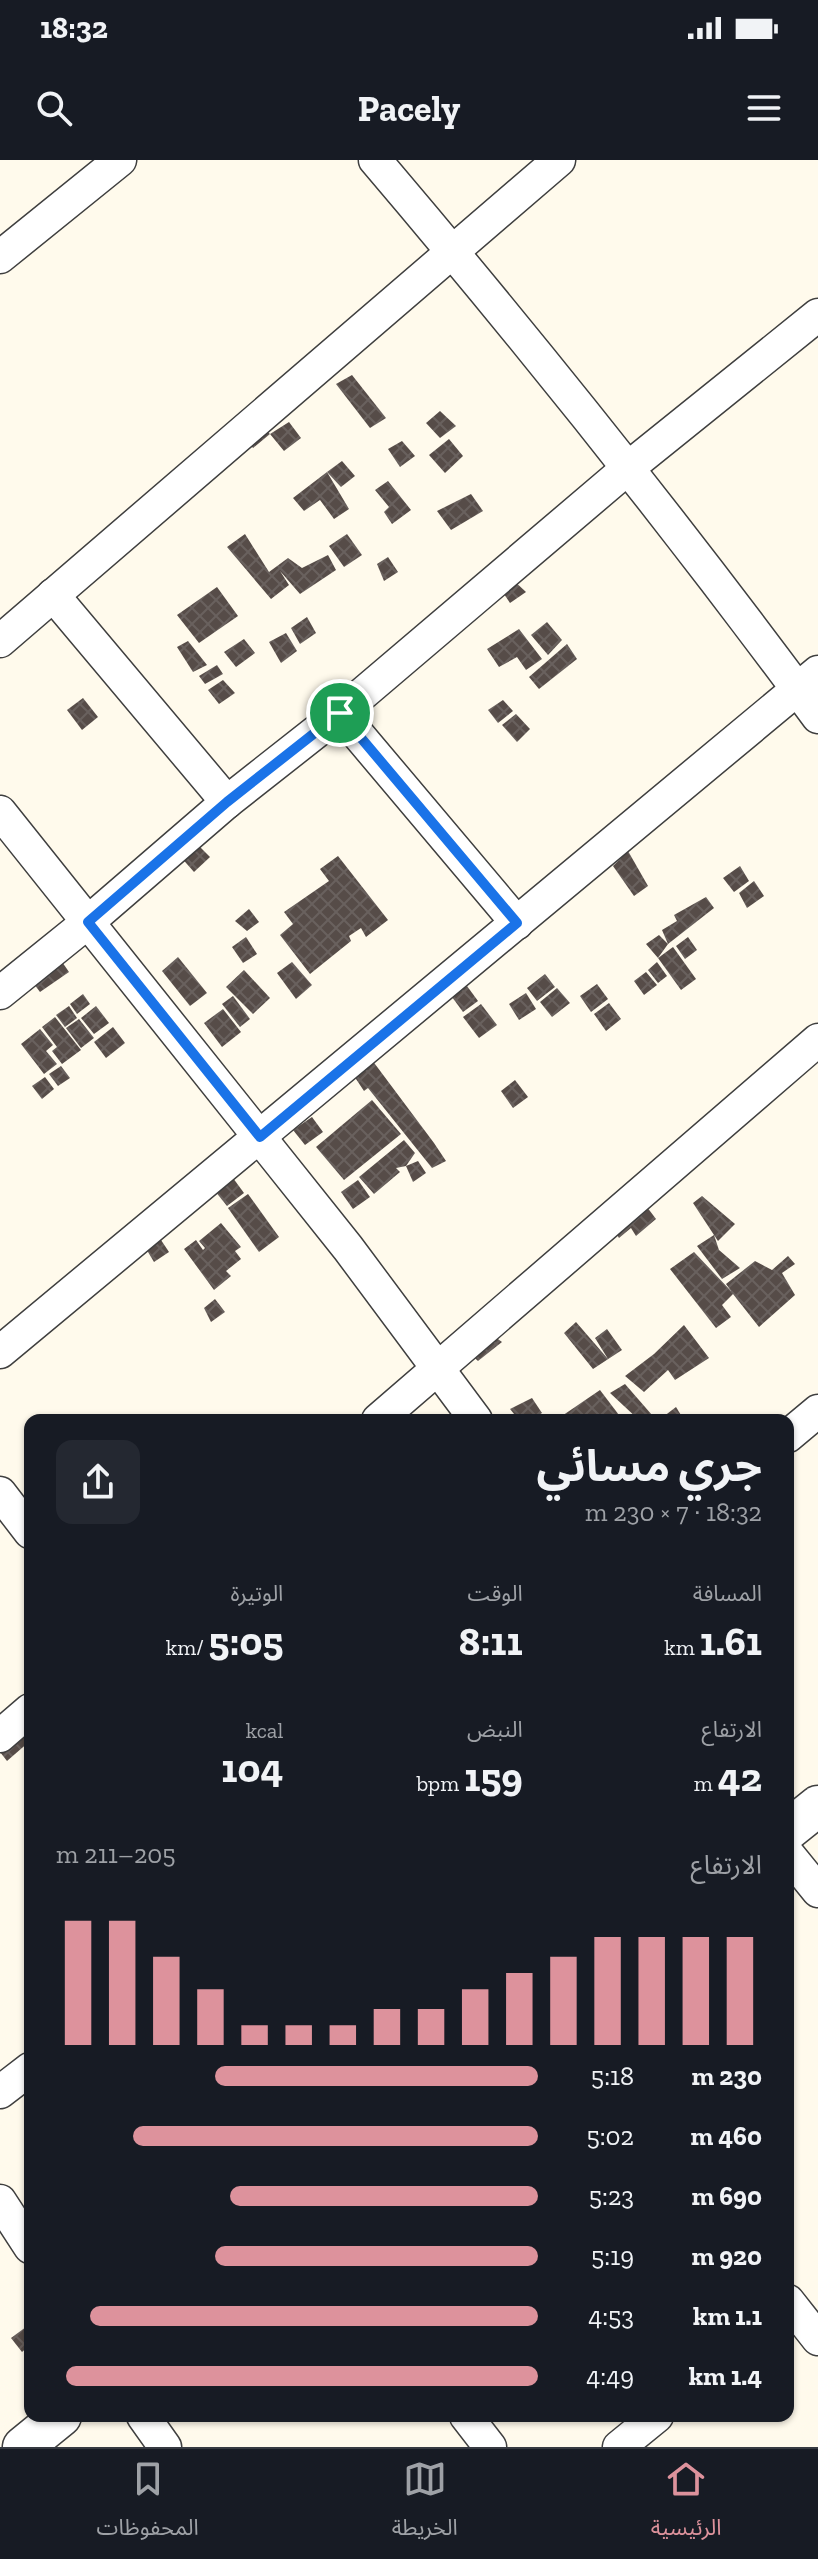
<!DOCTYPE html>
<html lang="ar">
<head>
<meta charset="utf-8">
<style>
  :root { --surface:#171b24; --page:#242831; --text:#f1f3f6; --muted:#9ea1a6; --line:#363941; --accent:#dd929c }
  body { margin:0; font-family:"Zilla Slab","Noto Sans Arabic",serif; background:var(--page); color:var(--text); direction:rtl; height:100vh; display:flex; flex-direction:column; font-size:30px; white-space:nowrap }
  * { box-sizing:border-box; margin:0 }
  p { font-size:26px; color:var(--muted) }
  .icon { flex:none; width:44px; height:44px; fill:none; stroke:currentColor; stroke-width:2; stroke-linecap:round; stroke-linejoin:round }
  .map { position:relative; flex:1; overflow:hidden; direction:ltr }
  .panel { position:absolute; left:24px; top:1254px; width:770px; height:1008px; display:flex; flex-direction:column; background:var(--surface); border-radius:16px; box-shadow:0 2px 6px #0004; direction:rtl }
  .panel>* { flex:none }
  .pin { position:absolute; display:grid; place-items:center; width:68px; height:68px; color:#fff; margin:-34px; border:4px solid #fff; border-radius:50%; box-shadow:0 2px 8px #0007 }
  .round { display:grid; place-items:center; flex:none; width:84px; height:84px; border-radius:16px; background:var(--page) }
  .head { display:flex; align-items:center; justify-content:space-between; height:136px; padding:0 32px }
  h1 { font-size:44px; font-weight:700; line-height:60px }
  .stats { display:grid; grid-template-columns:repeat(3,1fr); gap:12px; height:136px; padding:8px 32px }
  .stats div { display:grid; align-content:center }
  .stats b { font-size:40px; font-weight:700 }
  .stats small { font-size:22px; font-weight:400 }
  .stats p { font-size:22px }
  .chart { height:224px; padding:16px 32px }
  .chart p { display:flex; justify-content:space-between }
  .chart svg { width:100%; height:144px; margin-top:8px; stroke:var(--accent); stroke-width:6 }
  ul { padding:0 32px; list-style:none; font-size:26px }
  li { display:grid; grid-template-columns:128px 96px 1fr; align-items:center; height:60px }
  li i { height:20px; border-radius:10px; background:var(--accent) }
  .status { display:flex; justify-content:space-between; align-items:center; height:56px; padding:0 40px; background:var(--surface); direction:ltr }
  .status svg { height:22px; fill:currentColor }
  header { display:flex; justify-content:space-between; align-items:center; height:104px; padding:0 32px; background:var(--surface); font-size:36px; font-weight:700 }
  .dock { display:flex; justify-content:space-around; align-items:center; height:112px; border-top:2px solid var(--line); background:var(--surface); font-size:22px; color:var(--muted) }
  .dock a { display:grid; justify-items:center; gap:4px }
  .dock .on { color:var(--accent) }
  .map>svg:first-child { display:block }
</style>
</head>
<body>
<div class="status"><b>18:32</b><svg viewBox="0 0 49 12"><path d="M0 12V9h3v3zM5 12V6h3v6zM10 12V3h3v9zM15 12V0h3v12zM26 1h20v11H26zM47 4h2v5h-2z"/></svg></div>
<header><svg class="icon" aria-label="menu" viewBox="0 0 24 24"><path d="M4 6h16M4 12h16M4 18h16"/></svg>Pacely<svg class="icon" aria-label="search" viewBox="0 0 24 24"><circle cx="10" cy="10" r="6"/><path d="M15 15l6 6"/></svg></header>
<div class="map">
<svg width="818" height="2287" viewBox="0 0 818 2287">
  <defs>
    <pattern id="building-cross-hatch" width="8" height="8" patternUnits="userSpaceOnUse" patternTransform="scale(2)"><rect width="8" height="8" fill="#564c48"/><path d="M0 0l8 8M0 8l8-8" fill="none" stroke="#69615e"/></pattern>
  </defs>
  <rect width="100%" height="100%" fill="#fffaec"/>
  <g fill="url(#building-cross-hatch)">
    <polygon points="352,215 386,258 370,268 336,224"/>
    <polygon points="440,251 456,266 440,278 426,263"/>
    <polygon points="289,262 301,278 284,291 270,274 253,288 245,277 259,264 270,274"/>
    <polygon points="449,279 463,296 445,313 429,295"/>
    <polygon points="402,281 415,296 400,307 388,289"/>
    <polygon points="342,301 355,316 341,327 327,312"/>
    <polygon points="327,312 349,349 334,359 320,340 304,351 293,338"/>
    <polygon points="388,321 411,350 392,364 384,352 389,347 375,330"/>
    <polygon points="471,334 483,351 451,370 437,351"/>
    <polygon points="245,374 269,412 288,398 302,408 328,395 336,410 300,434 280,411 289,425 271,439 227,387"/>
    <polygon points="347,374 362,395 344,407 329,386"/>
    <polygon points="388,397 398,412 384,421 377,404"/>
    <polygon points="512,419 526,432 510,443 500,428"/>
    <polygon points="217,427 238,456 199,483 177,455"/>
    <polygon points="307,457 316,473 300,484 291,468"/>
    <polygon points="547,462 562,480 548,495 531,475"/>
    <polygon points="519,469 542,499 526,510 517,497 499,507 487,489"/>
    <polygon points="286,473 297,491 281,503 269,482"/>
    <polygon points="244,479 255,493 236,507 224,492"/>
    <polygon points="188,481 207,505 193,512 177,487"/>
    <polygon points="567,484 577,499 539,529 529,517"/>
    <polygon points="217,505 223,514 205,524 199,516"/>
    <polygon points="223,520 235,533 219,544 208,530"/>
    <polygon points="83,538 98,557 82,570 67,550"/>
    <polygon points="503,540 513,551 498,563 488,550"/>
    <polygon points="516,554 530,569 517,582 502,565"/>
    <polygon points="194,681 210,697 194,712 179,695"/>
    <polygon points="628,691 648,726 634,736 613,706"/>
    <polygon points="338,696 388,760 366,777 361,768 349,776 351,781 310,814 280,775 293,764 284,752 329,721 320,709"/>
    <polygon points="740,706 749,721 734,732 723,718"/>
    <polygon points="754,721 764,736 747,748 739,733"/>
    <polygon points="706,737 714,748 668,784 658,798 646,784 659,775 668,784 662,770 677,761 674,755"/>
    <polygon points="249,749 259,762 247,771 235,761"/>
    <polygon points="246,777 257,794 243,803 232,787"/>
    <polygon points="688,777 697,790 685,799 676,786"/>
    <polygon points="673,787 696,819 681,830 658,798"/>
    <polygon points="178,797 207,833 190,846 162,811"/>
    <polygon points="60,799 69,812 40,832 31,820"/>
    <polygon points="292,802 312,825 296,839 277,813"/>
    <polygon points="657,802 667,816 658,823 648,810"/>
    <polygon points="244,810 270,838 253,854 226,827"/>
    <polygon points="646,812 657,825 644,835 634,821"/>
    <polygon points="545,814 555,827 537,841 527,828"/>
    <polygon points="597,824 608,839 591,852 580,836"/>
    <polygon points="467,826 478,841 463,852 452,837"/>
    <polygon points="557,828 570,843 552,857 540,842"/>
    <polygon points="526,833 536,849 519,860 509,844"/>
    <polygon points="83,834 90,844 77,854 70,844"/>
    <polygon points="233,836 250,859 240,867 222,844"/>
    <polygon points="609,843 621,859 606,871 594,854"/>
    <polygon points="481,844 497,865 479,878 463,857"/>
    <polygon points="69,846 77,858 65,867 56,855"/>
    <polygon points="96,846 109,863 94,874 81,858"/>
    <polygon points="223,849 241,872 222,887 204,863"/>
    <polygon points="55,857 81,890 62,904 52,891 57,887 42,867"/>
    <polygon points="79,859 94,878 81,888 66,868"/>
    <polygon points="113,867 125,883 106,898 94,882"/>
    <polygon points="40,869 53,885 46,891 57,904 44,914 21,884"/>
    <polygon points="372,900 434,983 446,1001 432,1008 368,928 364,931 352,913"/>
    <polygon points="61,906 70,918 58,926 49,914"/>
    <polygon points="45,917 54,929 42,939 32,926"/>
    <polygon points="515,920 528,937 513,948 501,931"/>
    <polygon points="372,940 401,974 344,1020 316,987"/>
    <polygon points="312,957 323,972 305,985 293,970"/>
    <polygon points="404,980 415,993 406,1006 396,1008 400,1012 374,1034 359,1017"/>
    <polygon points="418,1001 426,1013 413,1022 406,1006"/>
    <polygon points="233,1018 244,1033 227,1046 215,1031"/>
    <polygon points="358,1020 370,1037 353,1049 341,1032"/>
    <polygon points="635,1031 656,1059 636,1076 631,1068 619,1078 603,1054"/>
    <polygon points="248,1034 279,1077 259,1092 228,1048"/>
    <polygon points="702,1036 735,1064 718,1081 714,1075 719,1090 740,1108 722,1119 697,1086 714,1075 693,1043"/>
    <polygon points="221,1063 241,1087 235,1091 241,1099 226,1111 231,1116 214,1130 184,1089 196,1080 203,1090 205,1088 199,1081"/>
    <polygon points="159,1077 169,1092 154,1102 145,1087"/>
    <polygon points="694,1092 731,1131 726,1124 755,1101 772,1110 788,1096 795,1104 782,1113 795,1135 759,1167 733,1134 722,1145 731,1157 716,1168 670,1109"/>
    <polygon points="215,1139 225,1152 211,1162 204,1148"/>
    <polygon points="576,1162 608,1199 595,1178 607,1169 622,1190 593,1209 564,1173"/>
    <polygon points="684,1165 709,1198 675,1220 668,1210 644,1232 625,1216 654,1194"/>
    <polygon points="491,1174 502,1182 478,1201 467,1191"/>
    <polygon points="625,1224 652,1255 646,1260 639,1260 610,1233"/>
    <polygon points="600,1230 622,1259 620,1260 556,1260"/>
    <polygon points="532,1238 542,1253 529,1260 519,1260 510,1249"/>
    <polygon points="676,1247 684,1260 659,1260"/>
    <polygon points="30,1567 30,1581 7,1601 0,1592 0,1584"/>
    <polygon points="26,2167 30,2172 30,2185 22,2192 11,2178"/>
  </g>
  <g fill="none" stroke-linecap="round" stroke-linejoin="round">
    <g stroke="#3f3f3f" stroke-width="35">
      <g id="minor">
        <path d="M375 0C529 181 677 366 818 557"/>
        <polyline points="0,97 120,0"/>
        <polyline points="53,435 227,642"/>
        <polyline points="0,481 559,0"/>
        <polyline points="340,553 517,763"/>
        <polyline points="0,652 348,1088 476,1260"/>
        <polyline points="0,833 88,762 227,642 340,553 628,308 818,155"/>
        <polyline points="0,1192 818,512"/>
        <polyline points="378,1260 818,880"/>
        <polyline points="788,1276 818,1251"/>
        <polyline points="0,1333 30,1372"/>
        <polyline points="0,1576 30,1550"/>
        <polyline points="788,1694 818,1731"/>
        <polyline points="0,1932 30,1909"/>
        <polyline points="0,2041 30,2087"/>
        <polyline points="788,2141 818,2179"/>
        <polyline points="143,2256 165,2287"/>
        <polyline points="466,2256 490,2287"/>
        <polyline points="619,2287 657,2256"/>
      </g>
    </g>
    <g stroke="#3f3f3f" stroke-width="43">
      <g id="tertiary">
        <polyline points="788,1670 818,1646"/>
        <polyline points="23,2287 61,2256"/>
      </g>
    </g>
    <use href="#minor" stroke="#fff" stroke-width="32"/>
    <use href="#tertiary" stroke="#fff" stroke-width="40"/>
  </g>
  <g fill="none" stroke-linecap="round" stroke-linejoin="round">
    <g stroke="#fff" stroke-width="16">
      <polygon id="route" points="340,553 517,763 260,977 88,762 227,642"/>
    </g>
    <use href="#route" stroke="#1a73e8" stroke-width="10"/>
  </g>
</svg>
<div class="pin" style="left:340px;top:553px;background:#1e9e55"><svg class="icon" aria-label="arrive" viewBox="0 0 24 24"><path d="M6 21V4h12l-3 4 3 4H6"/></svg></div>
<section class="panel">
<div class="head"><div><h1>جري مسائي</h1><p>18:32 · 7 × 230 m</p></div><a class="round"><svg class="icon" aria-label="share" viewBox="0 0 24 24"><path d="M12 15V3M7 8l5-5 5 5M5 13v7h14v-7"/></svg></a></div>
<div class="stats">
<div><p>المسافة</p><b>1.61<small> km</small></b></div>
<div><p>الوقت</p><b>8:11</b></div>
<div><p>الوتيرة</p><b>5:05<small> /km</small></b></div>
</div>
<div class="stats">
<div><p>الارتفاع</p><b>42<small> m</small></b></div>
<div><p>النبض</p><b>159<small> bpm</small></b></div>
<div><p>kcal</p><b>104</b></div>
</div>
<div class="chart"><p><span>الارتفاع</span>205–211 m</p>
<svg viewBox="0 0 160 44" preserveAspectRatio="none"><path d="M5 44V6M15 44V6M25 44V17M35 44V27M45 44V38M55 44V38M65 44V38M75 44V33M85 44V33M95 44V27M105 44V22M115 44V17M125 44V11M135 44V11M145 44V11M155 44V11"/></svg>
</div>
<ul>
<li><b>230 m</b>5:18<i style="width:67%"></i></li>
<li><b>460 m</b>5:02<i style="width:84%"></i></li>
<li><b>690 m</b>5:23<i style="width:64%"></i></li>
<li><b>920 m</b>5:19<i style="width:67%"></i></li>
<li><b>1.1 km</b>4:53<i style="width:93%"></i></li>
<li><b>1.4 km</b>4:49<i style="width:98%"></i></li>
</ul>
</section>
</div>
<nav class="dock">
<a class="on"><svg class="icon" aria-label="home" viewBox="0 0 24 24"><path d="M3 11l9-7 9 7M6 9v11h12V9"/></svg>الرئيسية</a>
<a><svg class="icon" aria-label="map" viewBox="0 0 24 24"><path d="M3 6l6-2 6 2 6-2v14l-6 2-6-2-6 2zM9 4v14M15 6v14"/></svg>الخريطة</a>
<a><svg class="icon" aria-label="saved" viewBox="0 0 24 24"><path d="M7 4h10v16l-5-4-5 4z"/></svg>المحفوظات</a>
</nav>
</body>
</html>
